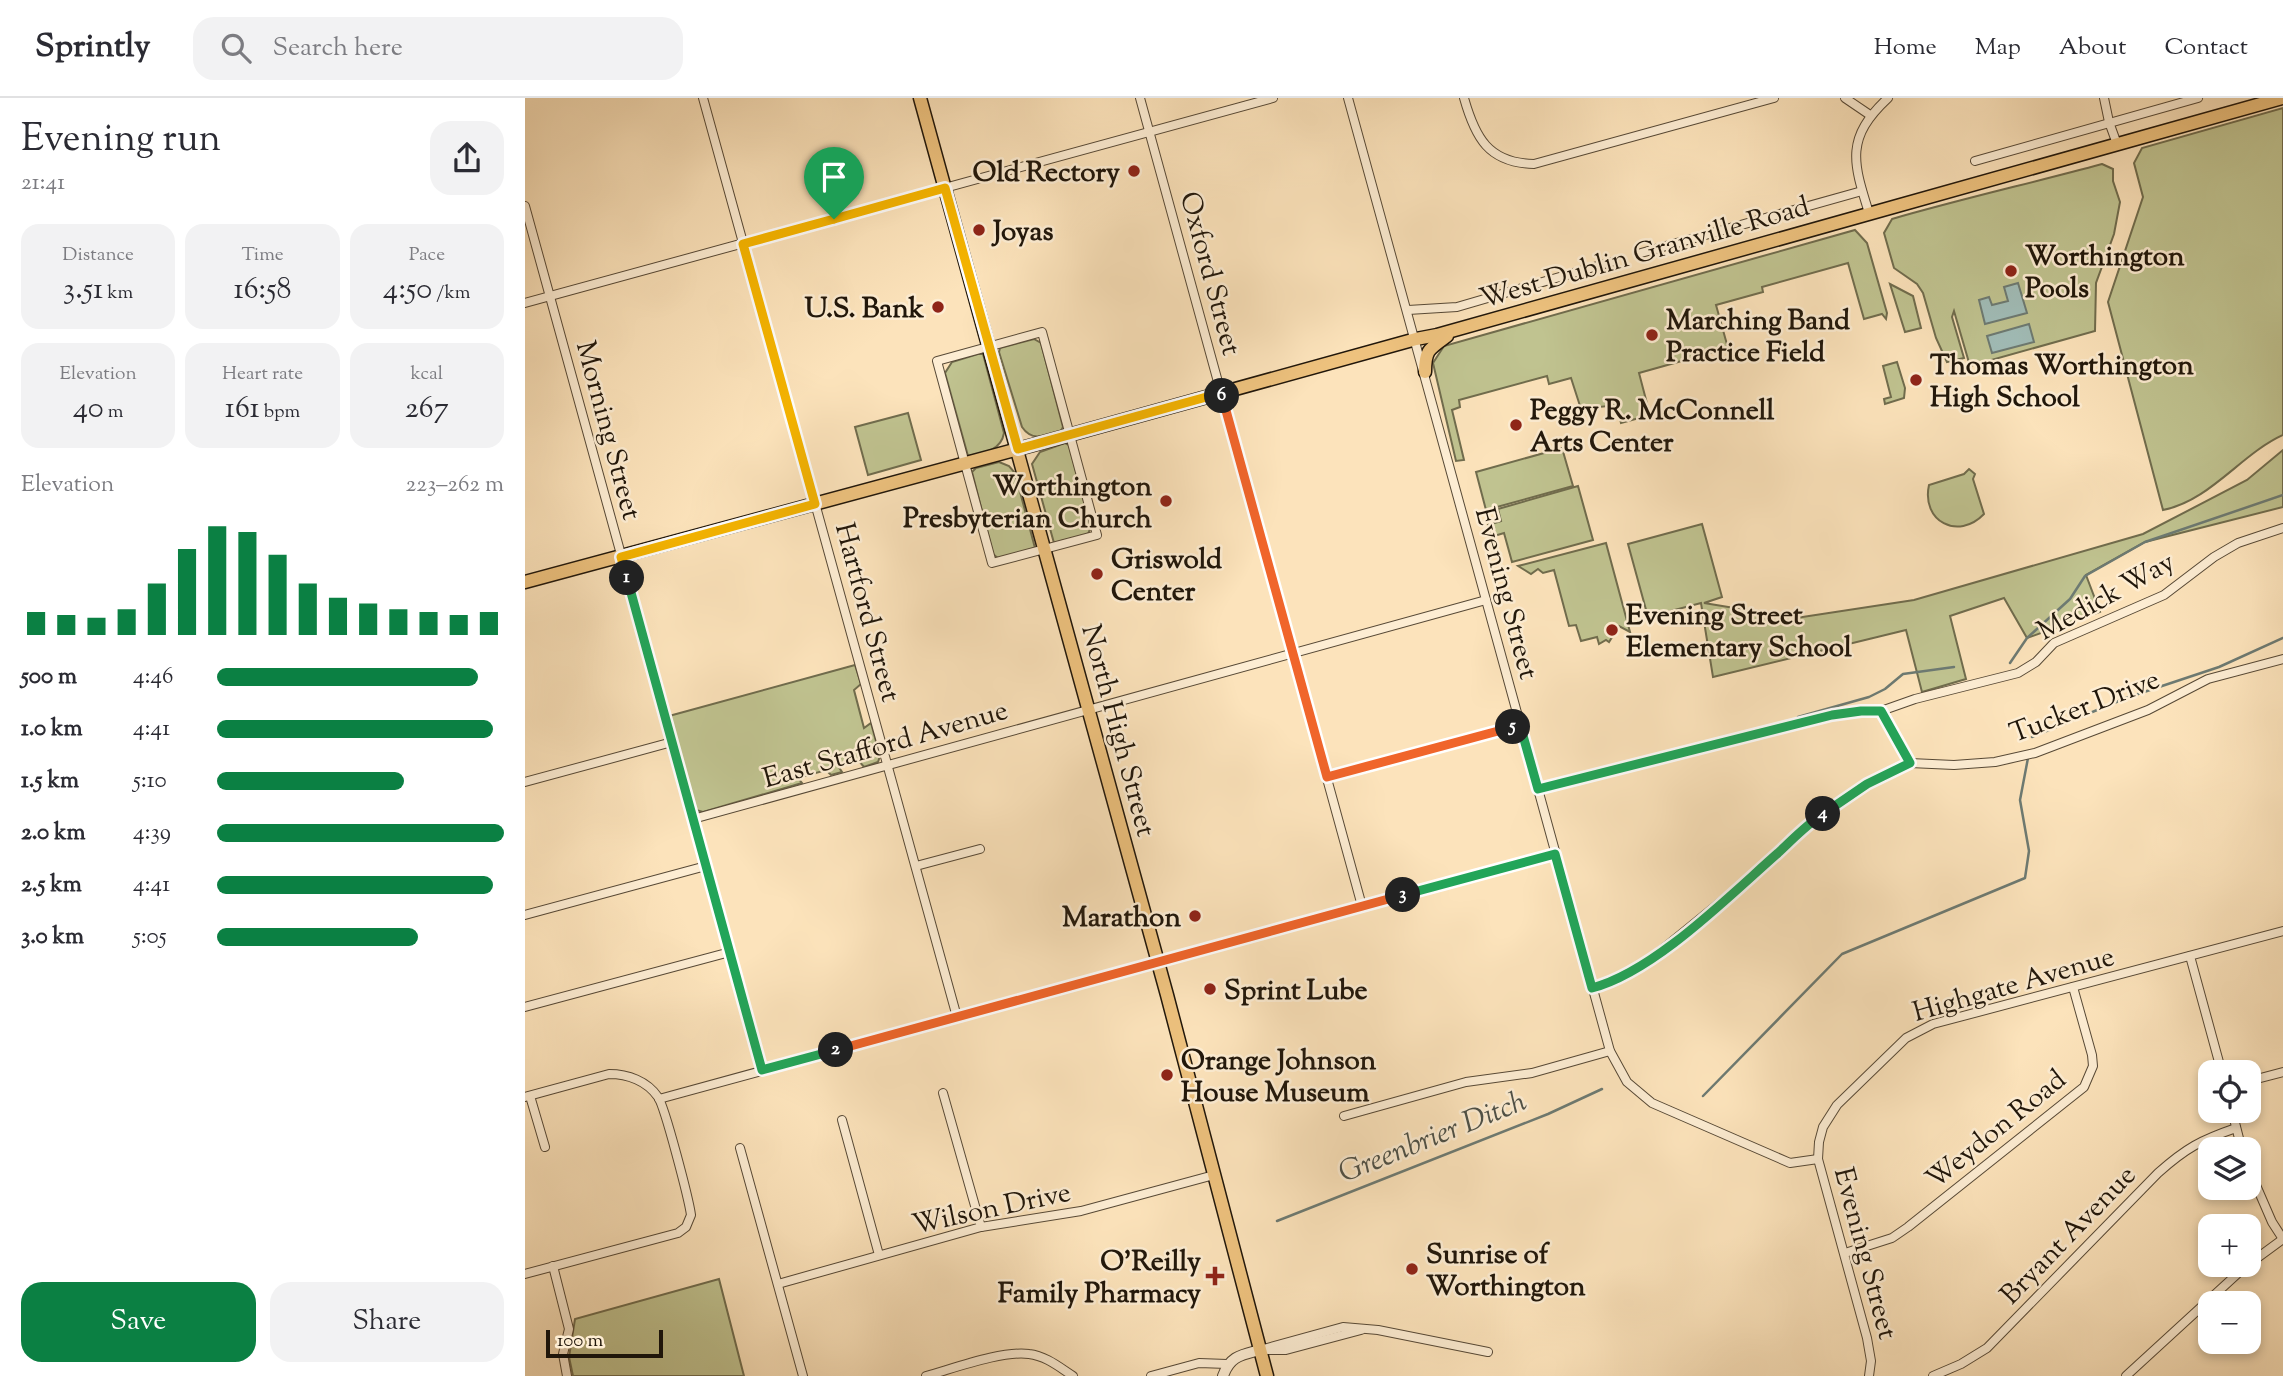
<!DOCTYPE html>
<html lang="en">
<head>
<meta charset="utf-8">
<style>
  :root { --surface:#fff; --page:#f2f2f3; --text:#2b2b33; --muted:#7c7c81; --line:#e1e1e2; --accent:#0b8043 }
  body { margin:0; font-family:"Sorts Mill Goudy",serif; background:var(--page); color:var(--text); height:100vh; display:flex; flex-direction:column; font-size:26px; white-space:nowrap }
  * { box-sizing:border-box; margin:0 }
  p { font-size:23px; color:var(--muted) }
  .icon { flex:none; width:38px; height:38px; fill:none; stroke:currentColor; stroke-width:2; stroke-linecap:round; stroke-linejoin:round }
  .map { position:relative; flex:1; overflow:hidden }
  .drawer { display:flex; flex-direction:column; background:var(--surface); width:525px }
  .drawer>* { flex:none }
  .buttons { position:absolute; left:1673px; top:962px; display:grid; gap:14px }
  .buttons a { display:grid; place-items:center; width:63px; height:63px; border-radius:14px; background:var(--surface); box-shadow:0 4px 10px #0003; font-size:35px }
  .scale { position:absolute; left:21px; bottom:18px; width:117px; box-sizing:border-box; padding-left:7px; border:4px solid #20160a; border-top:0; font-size:19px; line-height:24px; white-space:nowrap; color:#20160a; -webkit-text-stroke:5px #fdedd3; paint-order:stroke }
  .pin { position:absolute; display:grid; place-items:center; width:60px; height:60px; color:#fff; margin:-72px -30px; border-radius:50% 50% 50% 0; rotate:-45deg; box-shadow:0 0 7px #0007 }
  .pin .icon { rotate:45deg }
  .km { position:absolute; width:35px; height:35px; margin:-18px; border-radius:50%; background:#222; color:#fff; font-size:19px; line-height:35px; text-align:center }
  .round { display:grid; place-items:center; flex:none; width:74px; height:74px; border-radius:21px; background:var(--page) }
  .overview { display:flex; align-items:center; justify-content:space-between; height:119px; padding:0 21px }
  h1 { font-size:38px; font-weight:600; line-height:52px }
  .metrics { display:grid; grid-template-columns:repeat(3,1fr); gap:10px; height:119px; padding:7px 21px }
  .metrics div { display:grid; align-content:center; border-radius:18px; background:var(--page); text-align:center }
  .metrics b { font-size:30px; font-weight:600 }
  .metrics small { font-size:19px; font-weight:400 }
  .metrics p { font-size:19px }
  .chart { height:196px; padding:14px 21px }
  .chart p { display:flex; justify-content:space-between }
  .chart svg { width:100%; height:126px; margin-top:7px; stroke:var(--accent); stroke-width:6 }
  .button { display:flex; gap:14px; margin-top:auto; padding:14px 21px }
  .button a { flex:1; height:80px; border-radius:21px; background:var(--accent); color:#fff; font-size:28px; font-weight:600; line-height:80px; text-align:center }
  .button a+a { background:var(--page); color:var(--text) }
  ul { padding:0 21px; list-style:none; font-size:23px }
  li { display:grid; grid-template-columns:112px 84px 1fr; align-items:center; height:52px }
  li i { height:18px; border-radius:9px; background:var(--accent) }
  header { display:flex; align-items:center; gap:42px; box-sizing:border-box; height:98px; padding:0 35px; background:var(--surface); border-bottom:2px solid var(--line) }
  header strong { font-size:33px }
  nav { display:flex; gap:38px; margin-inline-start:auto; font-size:24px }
  .search { width:490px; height:63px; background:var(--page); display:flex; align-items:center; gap:18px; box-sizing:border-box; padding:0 24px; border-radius:21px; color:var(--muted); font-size:26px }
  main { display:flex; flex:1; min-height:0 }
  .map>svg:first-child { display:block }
</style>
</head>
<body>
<header>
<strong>Sprintly</strong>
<div class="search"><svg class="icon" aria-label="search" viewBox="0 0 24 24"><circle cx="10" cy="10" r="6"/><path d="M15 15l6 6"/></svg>Search here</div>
<nav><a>Home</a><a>Map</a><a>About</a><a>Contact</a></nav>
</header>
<main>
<section class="drawer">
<div class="overview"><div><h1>Evening run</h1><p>21:41</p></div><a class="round"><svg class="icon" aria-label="share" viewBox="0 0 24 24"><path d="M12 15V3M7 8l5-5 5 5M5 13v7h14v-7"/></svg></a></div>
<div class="metrics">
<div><p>Distance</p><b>3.51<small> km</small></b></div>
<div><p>Time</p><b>16:58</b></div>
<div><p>Pace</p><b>4:50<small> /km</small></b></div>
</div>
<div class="metrics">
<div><p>Elevation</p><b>40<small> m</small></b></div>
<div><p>Heart rate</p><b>161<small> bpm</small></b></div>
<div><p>kcal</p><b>267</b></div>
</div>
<div class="chart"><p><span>Elevation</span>223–262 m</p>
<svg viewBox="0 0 160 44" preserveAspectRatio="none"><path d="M5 44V36M15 44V37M25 44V38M35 44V35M45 44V26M55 44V14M65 44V6M75 44V8M85 44V16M95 44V26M105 44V31M115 44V33M125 44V35M135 44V36M145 44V37M155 44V36"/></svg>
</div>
<ul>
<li><b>500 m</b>4:46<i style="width:91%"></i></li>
<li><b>1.0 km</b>4:41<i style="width:96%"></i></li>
<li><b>1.5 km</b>5:10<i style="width:65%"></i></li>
<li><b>2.0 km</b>4:39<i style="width:100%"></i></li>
<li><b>2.5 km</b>4:41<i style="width:96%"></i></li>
<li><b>3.0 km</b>5:05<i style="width:70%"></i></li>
</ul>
<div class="button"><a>Save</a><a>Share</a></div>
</section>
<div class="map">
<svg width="1758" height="1278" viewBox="0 0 1758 1278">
  <rect width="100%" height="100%" fill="#fce3bb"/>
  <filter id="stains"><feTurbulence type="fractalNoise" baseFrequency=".00286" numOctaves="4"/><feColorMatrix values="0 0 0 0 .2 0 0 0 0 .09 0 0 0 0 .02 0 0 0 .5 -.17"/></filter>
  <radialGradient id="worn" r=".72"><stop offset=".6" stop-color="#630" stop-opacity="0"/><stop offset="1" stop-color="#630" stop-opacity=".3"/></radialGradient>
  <g fill="#c0c390" stroke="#706c4d" stroke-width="2">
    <path d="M1758 10V337C1716 356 1685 403 1638 412L1583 204 1618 99 1609 65 1617 50Z"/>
    <path d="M1577 66 1588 71V83L1595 104 1589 136 1571 185 1570 233 1445 268 1429 213 1427 219 1439 260 1422 264 1411 240 1398 195 1392 186 1369 170 1359 135 1367 121C1436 101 1507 85 1577 66Z"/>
    <polygon points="1330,132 1342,145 1362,215 1361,221 1357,216 1339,221 1323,165 1237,189 1238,194 1191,207 1203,250 1114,275 1125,317 1096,325 1092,307 1056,311 1046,280 1024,286 1022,278 934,302 935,309 927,312 939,362 931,363 908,265 919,248"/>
    <polygon points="1365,186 1388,198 1396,230 1380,234"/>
    <path d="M509 241 516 245 538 329 536 333C520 338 507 344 497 329L474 254 475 250Z"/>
    <path d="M453 256H458L479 335C476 353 458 355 443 358L420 275 427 264Z"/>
    <polygon points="1372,264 1380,290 1379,300 1360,306 1359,301 1366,299 1358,268"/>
    <polygon points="383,315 396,362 343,377 330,329"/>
    <polygon points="540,345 544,347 566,429 563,436 529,445 507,366 515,354"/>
    <polygon points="1037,350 1048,388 961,412 951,374"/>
    <polygon points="1758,352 1758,409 1620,444 1561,477 1575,514 1502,540 1479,500 1425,518 1441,581 1397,594 1381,532 1188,579 1176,505 1123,519 1103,446 1177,426 1197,499 1179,505 1271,520 1389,502 1618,436 1722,382"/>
    <polygon points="474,364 484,368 490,375 510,450 474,461 468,456 447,374 451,370"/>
    <path d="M1444 371 1450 376 1448 381 1459 416C1433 443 1396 423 1404 387L1439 376Z"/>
    <polygon points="1053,388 1068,442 987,464 979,435 966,439 963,427 976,423 973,411"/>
    <polygon points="1081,445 1105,534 1094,528 1084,544 1081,542 1074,546 1072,539 1056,543 1051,527 1044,528 1029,472 1018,475 1013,471 1006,476 993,468"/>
    <polygon points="330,567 336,586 329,592 339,630 346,625 355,658 353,664 339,669 334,663 313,668 317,674 306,677 301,672 273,680 277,685 178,714 171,712 144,618"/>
    <polygon points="194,1181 219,1278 48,1278 44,1259 50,1221"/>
  </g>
  <g fill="#a1bdb8" stroke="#6d7a72" stroke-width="2">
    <polygon points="1493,185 1502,215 1460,226 1454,202 1464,199 1467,207 1483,203 1479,189"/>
    <polygon points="1504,226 1509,244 1467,255 1462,238"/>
  </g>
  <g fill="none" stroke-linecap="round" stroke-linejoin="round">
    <g stroke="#6d7a72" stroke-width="2.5">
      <polyline points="1485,565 1502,540 1545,501 1560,478 1620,444 1758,397"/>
      <polyline points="1273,619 1344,599 1360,591 1378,576 1429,569"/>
      <polyline points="1507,639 1601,600 1694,569 1758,540"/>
      <polyline points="1178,998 1317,856 1500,780 1504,753 1495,702 1503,660"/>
      <polyline points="752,1123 1023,1016 1077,991"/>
    </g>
    <g stroke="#574936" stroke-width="10">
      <g id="minor">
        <polyline points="178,0 432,919"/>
        <polyline points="615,0 837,808"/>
        <polyline points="823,0 1085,953 1102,984 1127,1005 1265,1065 1293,1061"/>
        <path d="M939 0C950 39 963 65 1009 66L1249 0"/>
        <polyline points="1320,0 1345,17"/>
        <polyline points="1579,0 1584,24 1592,46"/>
        <polyline points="1450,63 1673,0"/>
        <polyline points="0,108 238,972"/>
        <path d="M1344 115C1328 64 1320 40 1363 0"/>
        <polyline points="1116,155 1337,93"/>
        <polyline points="0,205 748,0"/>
        <polyline points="883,212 932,209 1086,164"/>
        <polygon points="517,234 572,437 467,465 412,263"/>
        <polyline points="1356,613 1385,665"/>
        <polyline points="802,679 995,627"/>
        <polyline points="0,684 147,644"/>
        <polyline points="1013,691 1307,617 1336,613 1356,613 1390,601 1493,575 1511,564 1529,545 1639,497 1689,459 1713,445 1758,430"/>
        <polyline points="168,721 961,502"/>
        <polyline points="391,768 455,751"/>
        <polyline points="0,817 181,768"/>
        <polyline points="1665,858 1697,975"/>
        <polyline points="1067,890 1087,884 1127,860 1218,786 1289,722 1342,686 1385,665 1429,667 1470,664 1510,655 1623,612 1683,581 1758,561"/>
        <polyline points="0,909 205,854"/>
        <polyline points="1724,983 1758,974"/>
        <polyline points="418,995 456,1129"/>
        <polyline points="5,998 20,1049"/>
        <path d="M0 999 84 976C103 976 122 983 133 999 140 1009 164 1102 166 1117L161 1129 153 1135 0 1176"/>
        <polyline points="134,1001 1030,756"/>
        <polyline points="1707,1013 1717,1052"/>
        <polyline points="819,1018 941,984 1007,975 1085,953"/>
        <polyline points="317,1022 354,1157"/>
        <polyline points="215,1050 278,1278"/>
        <polyline points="1724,1071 1747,1124 1758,1141"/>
        <polyline points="1320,1155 1367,1140 1383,1129 1559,989 1568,968 1567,957 1548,889"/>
        <polyline points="1724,1166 1758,1141"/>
        <polyline points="28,1168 44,1231 38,1256 42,1278"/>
        <polyline points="253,1186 456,1129 556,1113 689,1077"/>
        <polyline points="735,1252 818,1229 853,1232 963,1254"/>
        <polyline points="743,1252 761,1252 836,1232"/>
        <path d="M401 1278C427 1271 478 1252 504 1256 521 1258 534 1269 548 1278"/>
        <polyline points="626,1278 674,1265 702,1266"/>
        <polyline points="1344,1278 1346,1263 1342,1240 1293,1061 1294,1044 1298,1029 1312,1007 1381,940 1408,926 1758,833"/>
        <path d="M1408 1278 1436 1266 1462 1250 1633 1075C1661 1050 1676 1042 1711 1030"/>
        <polyline points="1601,1278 1722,1167"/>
      </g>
    </g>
    <g stroke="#574936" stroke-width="12">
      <path id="tertiary" d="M698 1278C705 1258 716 1257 735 1252"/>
    </g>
    <g stroke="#20160a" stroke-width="15">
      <g id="primary">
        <polyline points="395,0 642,897 742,1278"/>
        <path d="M900 274C900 252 904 251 922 238"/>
        <polyline points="0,484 508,347 891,241 912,237 1757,0"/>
      </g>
    </g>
    <use href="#minor" stroke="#fdedd3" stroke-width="8"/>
    <use href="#tertiary" stroke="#fdedd3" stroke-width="10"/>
    <use href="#primary" stroke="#eec27e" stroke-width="12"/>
  </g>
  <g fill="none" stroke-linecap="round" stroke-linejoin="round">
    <g stroke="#fff" stroke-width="14">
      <polyline id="split-1" points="102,480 96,459 290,406 218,146 309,121"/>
    </g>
    <g stroke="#fff" stroke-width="14">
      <polyline id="split-2" points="102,480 237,972 311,952"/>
    </g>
    <g stroke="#fff" stroke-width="14">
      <polyline id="split-3" points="311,952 878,797"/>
    </g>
    <g stroke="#fff" stroke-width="14">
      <path id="split-4" d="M878 797 1030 756 1067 890C1129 874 1204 798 1253 755 1267 742 1281 727 1298 716"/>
    </g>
    <g stroke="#fff" stroke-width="14">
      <polyline id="split-5" points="988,629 995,627 1013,691 1307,617 1336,613 1356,613 1385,665 1342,686 1298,716"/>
    </g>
    <g stroke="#fff" stroke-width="14">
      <polyline id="split-6" points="697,298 802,679 988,629"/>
    </g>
    <g stroke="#fff" stroke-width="14">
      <polyline id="split-7" points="309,121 420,90 493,351 696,295 697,298"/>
    </g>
    <use href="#split-1" stroke="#f5b400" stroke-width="9"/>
    <use href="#split-2" stroke="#22a559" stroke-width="9"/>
    <use href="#split-3" stroke="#f0652b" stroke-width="9"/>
    <use href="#split-4" stroke="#22a559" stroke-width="9"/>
    <use href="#split-5" stroke="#22a559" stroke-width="9"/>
    <use href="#split-6" stroke="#f0652b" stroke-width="9"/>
    <use href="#split-7" stroke="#f5b400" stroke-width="9"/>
  </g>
  <g fill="#8f2418" stroke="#fdedd3" stroke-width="2.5">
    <circle cx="609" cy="73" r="7"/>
    <circle cx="454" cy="132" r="7"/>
    <circle cx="1486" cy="173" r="7"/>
    <circle cx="413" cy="209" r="7"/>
    <circle cx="1127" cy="237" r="7"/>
    <circle cx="1391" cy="282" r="7"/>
    <circle cx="991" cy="327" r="7"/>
    <circle cx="641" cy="403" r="7"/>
    <circle cx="572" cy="476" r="7"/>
    <circle cx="1087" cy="532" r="7"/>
    <circle cx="670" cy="818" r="7"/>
    <circle cx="685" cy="891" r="7"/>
    <circle cx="642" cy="977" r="7"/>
    <circle cx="887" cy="1171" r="7"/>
    <path d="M686.5 1167.5h7v7h7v7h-7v7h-7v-7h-7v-7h7z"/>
  </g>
  <g text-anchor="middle" stroke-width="5" stroke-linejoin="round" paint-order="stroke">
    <g font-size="28" font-weight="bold" fill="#20160a" stroke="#fdedd3" text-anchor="start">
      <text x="595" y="83" text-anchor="end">Old Rectory</text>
      <text x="468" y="142">Joyas</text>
      <text x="1500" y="167">Worthington<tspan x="1500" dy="32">Pools</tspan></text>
      <text x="399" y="219" text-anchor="end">U.S. Bank</text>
      <text x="1141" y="231">Marching Band<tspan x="1141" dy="32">Practice Field</tspan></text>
      <text x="1405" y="276">Thomas Worthington<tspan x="1405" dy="32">High School</tspan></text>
      <text x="1005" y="321">Peggy R. McConnell<tspan x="1005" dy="32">Arts Center</tspan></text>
      <text x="627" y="397" text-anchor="end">Worthington<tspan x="627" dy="32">Presbyterian Church</tspan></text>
      <text x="586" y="470">Griswold<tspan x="586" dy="32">Center</tspan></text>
      <text x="1101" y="526">Evening Street<tspan x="1101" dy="32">Elementary School</tspan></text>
      <text x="656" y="828" text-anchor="end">Marathon</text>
      <text x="699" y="901">Sprint Lube</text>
      <text x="656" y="971">Orange Johnson<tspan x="656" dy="32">House Museum</tspan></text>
      <text x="901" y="1165">Sunrise of<tspan x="901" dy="32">Worthington</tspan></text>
      <text x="676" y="1172" text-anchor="end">O'Reilly<tspan x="676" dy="32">Family Pharmacy</tspan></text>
    </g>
    <g font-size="28" fill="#20160a" stroke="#fdedd3">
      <text transform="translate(1119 153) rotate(-16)" y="10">West Dublin Granville Road</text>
      <text transform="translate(687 175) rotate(75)" y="10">Oxford Street</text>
      <text transform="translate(85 332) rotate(75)" y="10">Morning Street</text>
      <text transform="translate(983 495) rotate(75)" y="10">Evening Street</text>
      <text transform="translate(1580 497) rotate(-29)" y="10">Medick Way</text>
      <text transform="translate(344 514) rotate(75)" y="10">Hartford Street</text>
      <text transform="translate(1559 607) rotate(-21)" y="10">Tucker Drive</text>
      <text transform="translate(595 632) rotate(75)" y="10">North High Street</text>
      <text transform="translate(360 645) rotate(-16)" y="10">East Stafford Avenue</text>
      <text transform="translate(1488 885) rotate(-16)" y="10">Highgate Avenue</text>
      <text transform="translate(1470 1030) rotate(-39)" y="10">Weydon Road</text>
      <text transform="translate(466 1109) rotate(-12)" y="10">Wilson Drive</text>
      <text transform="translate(1542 1136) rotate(-46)" y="10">Bryant Avenue</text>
      <text transform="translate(1342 1155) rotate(75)" y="10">Evening Street</text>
    </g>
    <g font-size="30" font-style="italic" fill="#4d5047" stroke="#fdedd3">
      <text transform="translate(907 1038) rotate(-22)" y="10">Greenbrier Ditch</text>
    </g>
  </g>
  <rect width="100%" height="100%" filter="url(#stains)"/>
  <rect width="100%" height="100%" fill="url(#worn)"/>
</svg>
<div class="buttons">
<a><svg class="icon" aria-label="locate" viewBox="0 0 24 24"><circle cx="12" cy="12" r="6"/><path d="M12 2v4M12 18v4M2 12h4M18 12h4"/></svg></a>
<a><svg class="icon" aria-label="layers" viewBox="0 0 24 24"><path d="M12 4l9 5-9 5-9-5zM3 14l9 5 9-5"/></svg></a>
<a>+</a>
<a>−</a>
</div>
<div class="scale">100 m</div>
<div class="pin" style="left:309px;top:121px;background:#1e9e55"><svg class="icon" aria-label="arrive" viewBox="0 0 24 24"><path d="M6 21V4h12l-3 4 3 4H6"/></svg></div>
<b class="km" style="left:102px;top:480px">1</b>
<b class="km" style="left:311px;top:952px">2</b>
<b class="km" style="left:878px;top:797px">3</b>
<b class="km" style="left:1298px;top:716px">4</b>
<b class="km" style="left:988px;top:629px">5</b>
<b class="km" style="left:697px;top:298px">6</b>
</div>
</main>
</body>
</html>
